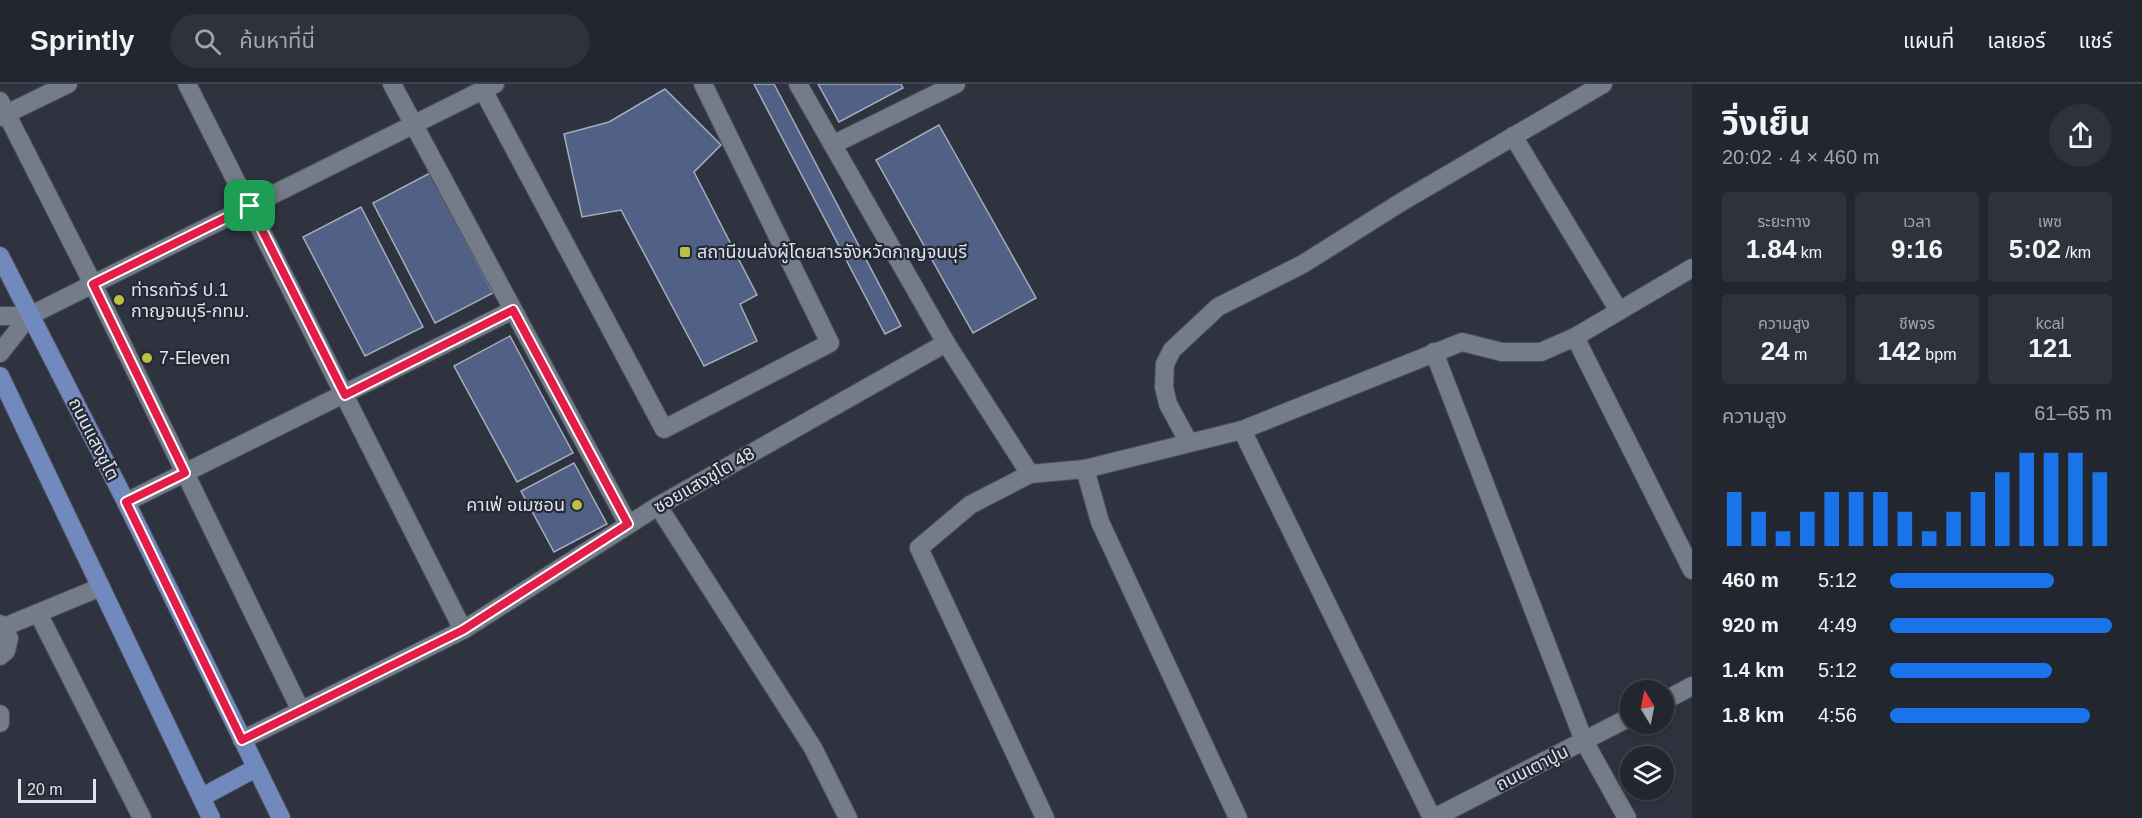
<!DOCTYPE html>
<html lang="th">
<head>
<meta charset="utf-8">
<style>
  :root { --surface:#22262f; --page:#2e323b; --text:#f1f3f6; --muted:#a2a5aa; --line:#3f434b; --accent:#1a73e8 }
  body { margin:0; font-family:Arial,"Noto Sans Thai",sans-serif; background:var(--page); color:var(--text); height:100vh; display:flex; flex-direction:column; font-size:22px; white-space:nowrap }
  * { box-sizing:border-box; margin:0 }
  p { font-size:20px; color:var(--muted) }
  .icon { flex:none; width:33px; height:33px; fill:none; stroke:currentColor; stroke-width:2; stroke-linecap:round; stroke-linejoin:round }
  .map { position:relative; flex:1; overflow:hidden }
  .side { display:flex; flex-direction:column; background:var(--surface); width:450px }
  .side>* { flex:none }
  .needle { width:39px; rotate:350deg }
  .fabs { position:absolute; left:1620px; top:596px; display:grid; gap:12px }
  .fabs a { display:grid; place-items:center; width:54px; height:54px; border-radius:50%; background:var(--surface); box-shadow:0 3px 9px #0003,0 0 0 2px var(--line); font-size:30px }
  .scale { position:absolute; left:18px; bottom:15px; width:78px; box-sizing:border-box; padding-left:6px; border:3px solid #dfe3eb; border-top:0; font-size:16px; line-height:21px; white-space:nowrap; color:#dfe3eb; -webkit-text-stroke:4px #242935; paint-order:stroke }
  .pin { position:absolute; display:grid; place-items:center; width:51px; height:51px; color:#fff; margin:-26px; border-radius:12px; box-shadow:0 3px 9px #0006 }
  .round { display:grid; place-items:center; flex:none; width:63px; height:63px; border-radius:32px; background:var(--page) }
  .head { display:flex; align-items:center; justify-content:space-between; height:102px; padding:0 30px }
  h1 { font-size:33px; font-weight:700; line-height:45px }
  .figures { display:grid; grid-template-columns:repeat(3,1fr); gap:9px; height:102px; padding:6px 30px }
  .figures div { display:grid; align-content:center; border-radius:6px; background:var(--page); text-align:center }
  .figures b { font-size:26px; font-weight:700 }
  .figures small { font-size:16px; font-weight:400 }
  .figures p { font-size:16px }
  .chart { height:168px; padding:12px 30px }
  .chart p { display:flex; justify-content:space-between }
  .chart svg { width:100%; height:108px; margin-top:6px; stroke:var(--accent); stroke-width:6 }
  ul { padding:0 30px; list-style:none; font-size:20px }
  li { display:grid; grid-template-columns:96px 72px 1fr; align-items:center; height:45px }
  li i { height:15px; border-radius:8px; background:var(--accent) }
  header { display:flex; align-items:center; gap:36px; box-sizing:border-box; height:84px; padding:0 30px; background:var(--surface); border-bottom:2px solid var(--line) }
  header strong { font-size:28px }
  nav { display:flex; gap:33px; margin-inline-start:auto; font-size:21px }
  .search { width:420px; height:54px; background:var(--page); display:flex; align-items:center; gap:15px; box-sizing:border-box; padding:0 21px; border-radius:33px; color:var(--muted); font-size:22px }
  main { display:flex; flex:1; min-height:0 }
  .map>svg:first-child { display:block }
</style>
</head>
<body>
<header>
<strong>Sprintly</strong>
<div class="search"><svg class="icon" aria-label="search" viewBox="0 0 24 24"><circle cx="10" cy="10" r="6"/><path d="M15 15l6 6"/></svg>ค้นหาที่นี่</div>
<nav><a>แผนที่</a><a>เลเยอร์</a><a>แชร์</a></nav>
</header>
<main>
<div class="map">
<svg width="1692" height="734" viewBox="0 0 1692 734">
  <rect width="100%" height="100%" fill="#2e333f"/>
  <g fill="#516186" stroke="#a5acbb" stroke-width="1.5">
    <polygon points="754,0 774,0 901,242 885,250"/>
    <polygon points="818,0 901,0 903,4 839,38"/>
    <polygon points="665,5 721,61 694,88 757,211 740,220 757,257 704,282 621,126 582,133 564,50 609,38"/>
    <polygon points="939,41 1036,214 973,249 876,76"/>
    <polygon points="430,89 493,209 435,239 373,119"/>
    <polygon points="361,123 423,243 365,272 303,153"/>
    <polygon points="510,252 573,369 517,398 454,282"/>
    <polygon points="574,379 607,440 554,468 521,407"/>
  </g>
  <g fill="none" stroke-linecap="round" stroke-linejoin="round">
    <g stroke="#4a4f59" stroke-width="20">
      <g id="minor">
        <polyline points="187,0 463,546"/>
        <polyline points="392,0 628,440"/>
        <polyline points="798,0 946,259 1030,390 1085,385 1242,346 1462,258 1502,268 1541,268 1575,253 1692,184"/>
        <polyline points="483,6 664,345 830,259 703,0"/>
        <polyline points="0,17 93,200 301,627"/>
        <polyline points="0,33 68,0"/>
        <polyline points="1513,52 1619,227"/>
        <polyline points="834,60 956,0"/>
        <polyline points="0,232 29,232 495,0"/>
        <polyline points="1575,253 1692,486"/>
        <polyline points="1434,268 1584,657 1627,734"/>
        <polyline points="0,269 29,232"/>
        <polyline points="1242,346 1432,734"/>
        <polyline points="1189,359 1168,320 1164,303 1165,280 1172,266 1218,223 1303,180 1403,117 1603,0"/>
        <polyline points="1085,385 1100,438 1238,734"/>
        <polyline points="1030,390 970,421 919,464 1045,734"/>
        <polyline points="126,418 513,226"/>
        <polyline points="658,422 813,664 848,734"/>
        <polyline points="38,529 142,734"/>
        <polyline points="0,540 9,554 6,567 0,572"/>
        <polyline points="4,543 101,503"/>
        <polyline points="1664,617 1692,602"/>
        <polyline points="0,630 0,639"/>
        <polyline points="242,656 463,546 658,422 946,259"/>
        <polyline points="1434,734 1630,633"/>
      </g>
    </g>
    <g stroke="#4a4f59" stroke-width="20">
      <g id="major">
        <polyline points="0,172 126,418 281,734"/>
        <polyline points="0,292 211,734"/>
        <polyline points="202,713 256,684"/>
      </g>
    </g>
    <use href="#minor" stroke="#747b89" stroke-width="18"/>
    <use href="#major" stroke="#7289bd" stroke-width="18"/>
  </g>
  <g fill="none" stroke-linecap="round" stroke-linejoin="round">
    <g stroke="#fff" stroke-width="12">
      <polygon id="route" points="250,122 345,311 513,226 628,440 463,546 242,656 126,418 185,389 93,200"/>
    </g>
    <use href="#route" stroke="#e11d48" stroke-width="8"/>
  </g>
  <g fill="#bbc044" stroke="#242935" stroke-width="2">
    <rect x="679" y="162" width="12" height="12" rx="3"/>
    <circle cx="119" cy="216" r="6"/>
    <circle cx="147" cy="274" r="6"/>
    <circle cx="577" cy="421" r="6"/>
  </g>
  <g text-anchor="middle" stroke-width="4.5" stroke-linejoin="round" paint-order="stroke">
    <g font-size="18" fill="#dfe3eb" stroke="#242935" text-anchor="start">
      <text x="697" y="174">สถานีขนส่งผู้โดยสารจังหวัดกาญจนบุรี</text>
      <text x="131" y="212">ท่ารถทัวร์ ป.1<tspan x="131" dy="21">กาญจนบุรี-กทม.</tspan></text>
      <text x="159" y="280">7-Eleven</text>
      <text x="565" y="427" text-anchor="end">คาเฟ่ อเมซอน</text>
    </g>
    <g font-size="18" fill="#dfe3eb" stroke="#242935">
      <text transform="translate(94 355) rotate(63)" y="6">ถนนแสงชูโต</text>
      <text transform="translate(704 396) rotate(-30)" y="6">ซอยแสงชูโต 48</text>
      <text transform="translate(1532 684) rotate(-27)" y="6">ถนนเตาปูน</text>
    </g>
  </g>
</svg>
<div class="fabs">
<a><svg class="needle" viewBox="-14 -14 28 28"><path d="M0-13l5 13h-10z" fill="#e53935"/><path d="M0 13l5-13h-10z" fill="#a2a5aa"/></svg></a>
<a><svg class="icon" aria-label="layers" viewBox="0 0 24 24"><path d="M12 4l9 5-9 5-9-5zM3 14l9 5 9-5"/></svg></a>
</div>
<div class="scale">20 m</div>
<div class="pin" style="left:250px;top:122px;background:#1e9e55"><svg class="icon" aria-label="arrive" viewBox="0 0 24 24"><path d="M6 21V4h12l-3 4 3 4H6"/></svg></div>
</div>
<section class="side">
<div class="head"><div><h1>วิ่งเย็น</h1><p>20:02 · 4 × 460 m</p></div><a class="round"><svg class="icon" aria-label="share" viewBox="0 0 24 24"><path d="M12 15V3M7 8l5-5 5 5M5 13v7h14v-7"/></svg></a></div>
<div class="figures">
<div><p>ระยะทาง</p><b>1.84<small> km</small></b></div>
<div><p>เวลา</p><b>9:16</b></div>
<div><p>เพซ</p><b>5:02<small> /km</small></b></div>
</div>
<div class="figures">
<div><p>ความสูง</p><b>24<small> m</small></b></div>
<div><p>ชีพจร</p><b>142<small> bpm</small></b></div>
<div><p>kcal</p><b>121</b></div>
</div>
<div class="chart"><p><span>ความสูง</span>61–65 m</p>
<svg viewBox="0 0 160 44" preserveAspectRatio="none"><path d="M5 44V22M15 44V30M25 44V38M35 44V30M45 44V22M55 44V22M65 44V22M75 44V30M85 44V38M95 44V30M105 44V22M115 44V14M125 44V6M135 44V6M145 44V6M155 44V14"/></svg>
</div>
<ul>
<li><b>460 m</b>5:12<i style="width:74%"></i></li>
<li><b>920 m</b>4:49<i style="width:100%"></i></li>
<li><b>1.4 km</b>5:12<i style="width:73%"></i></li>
<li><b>1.8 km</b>4:56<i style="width:90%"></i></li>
</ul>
</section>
</main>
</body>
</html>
